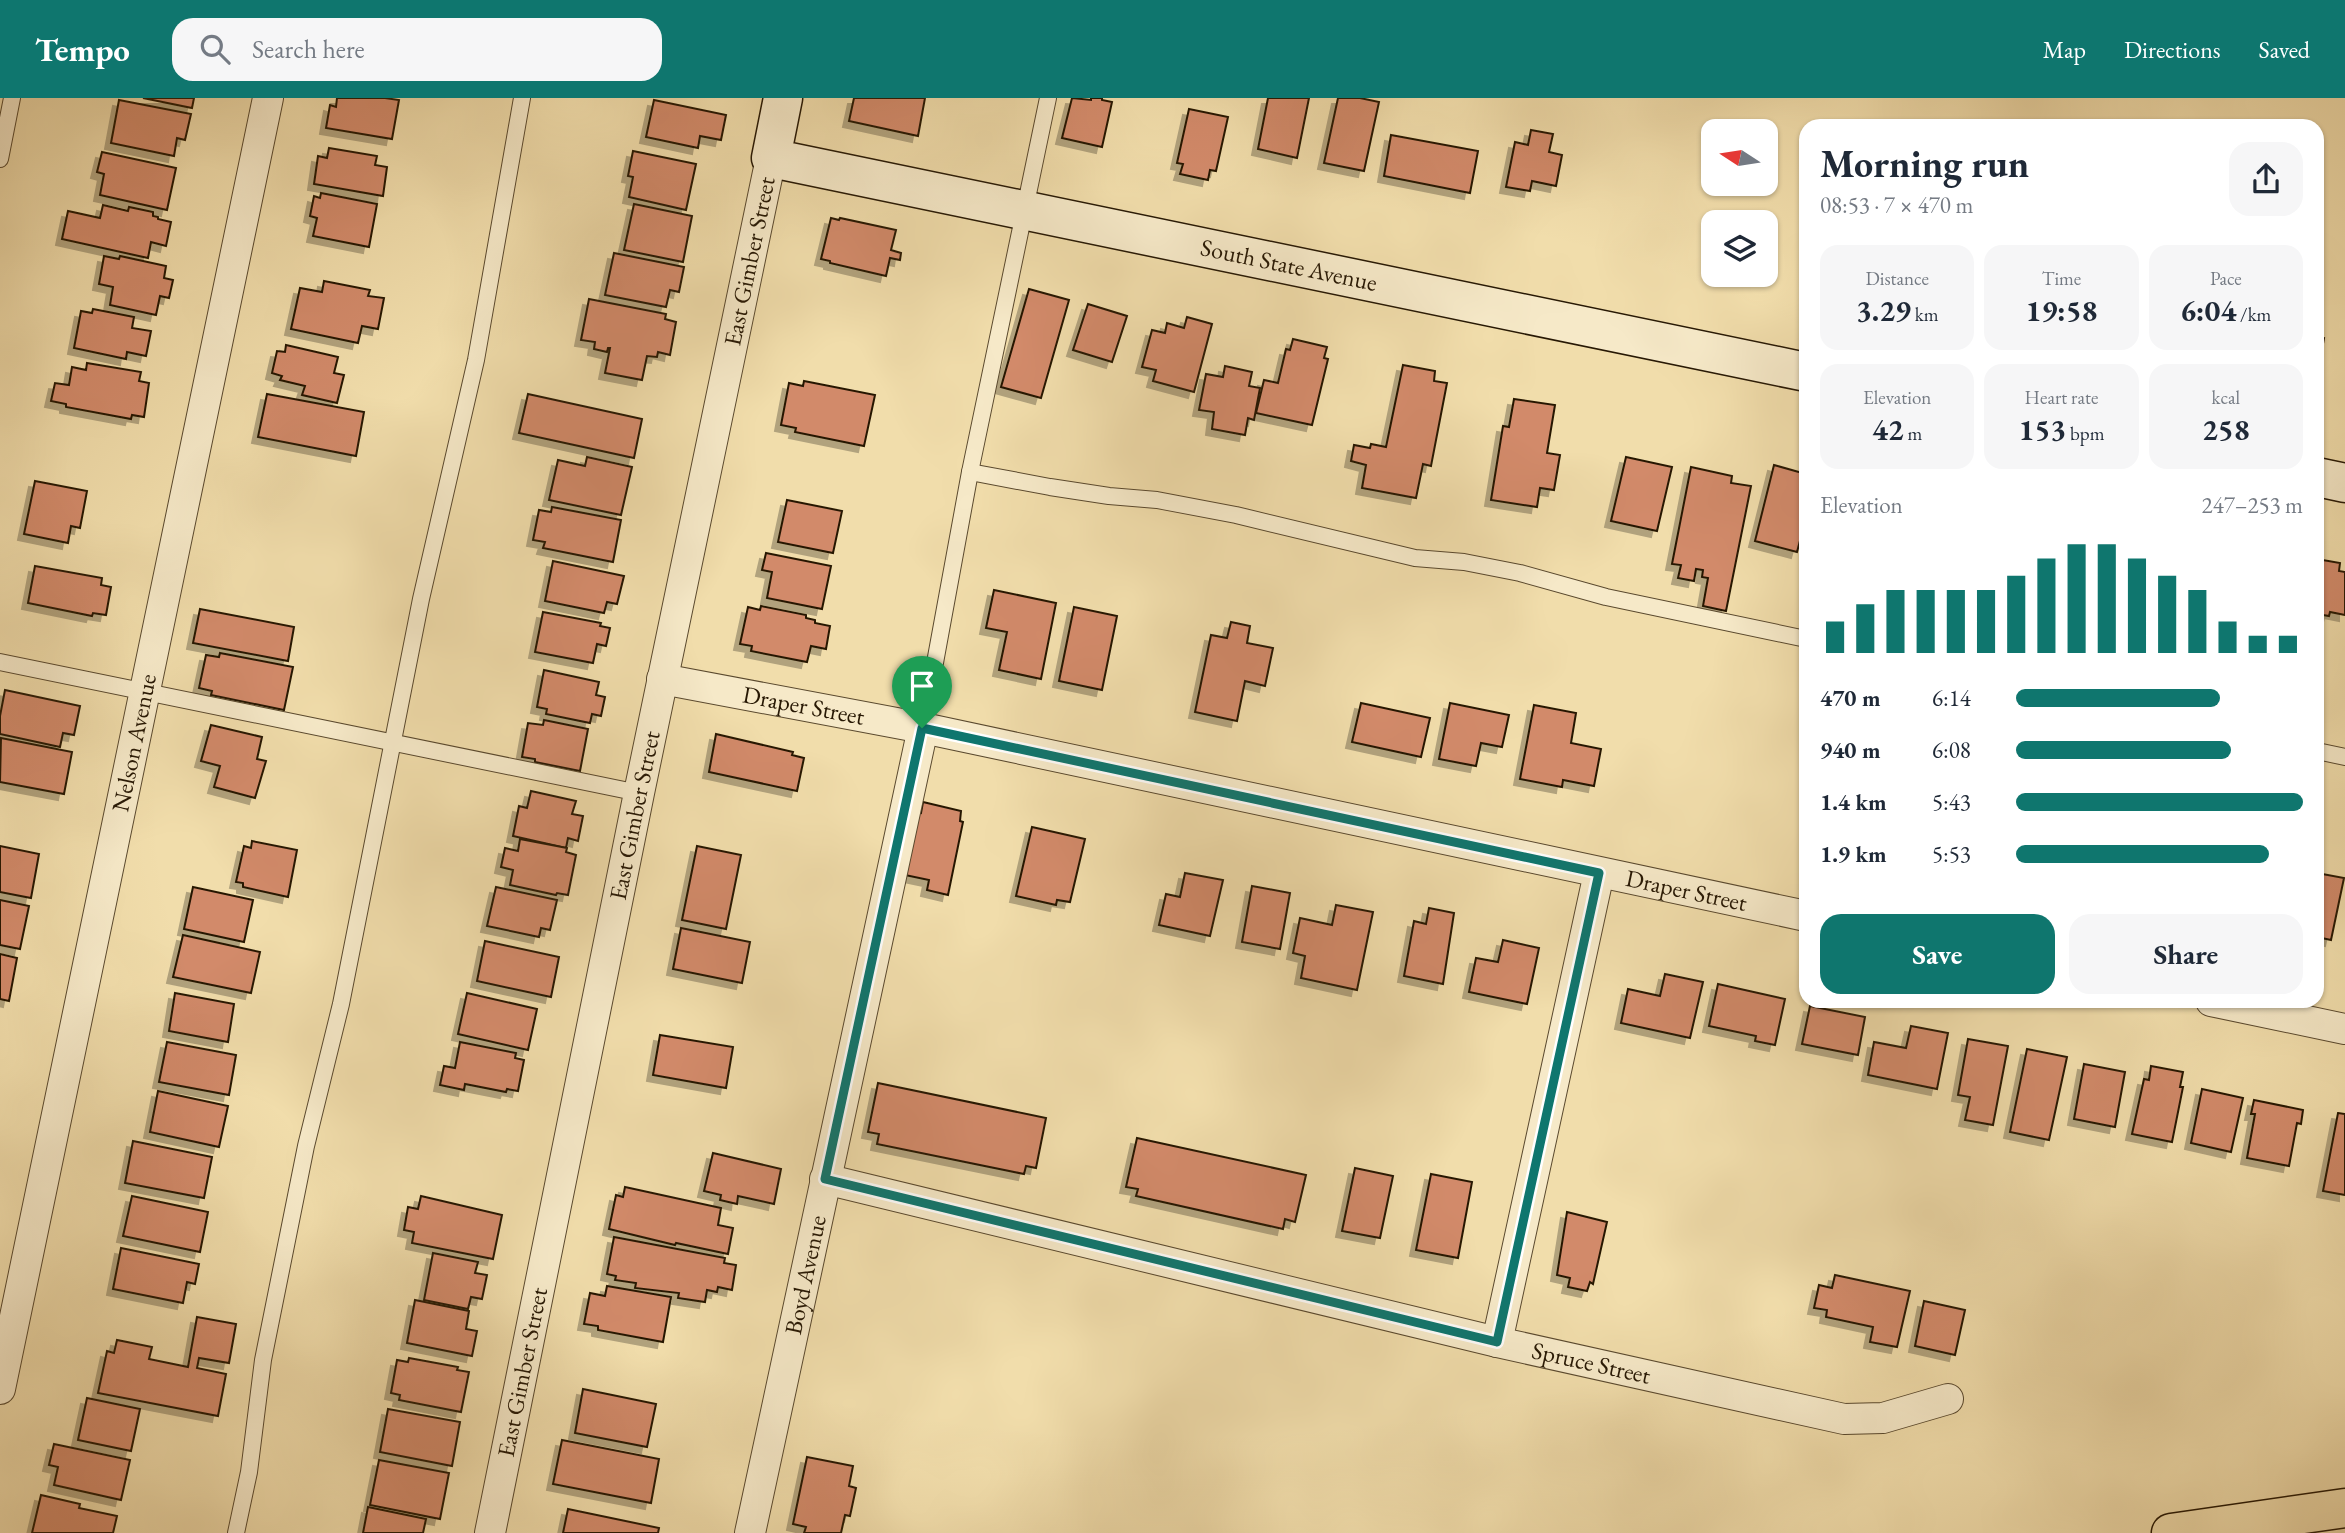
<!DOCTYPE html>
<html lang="en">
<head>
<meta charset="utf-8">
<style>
  :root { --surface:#fff; --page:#f6f6f7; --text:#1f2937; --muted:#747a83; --accent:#0f766e }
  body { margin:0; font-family:"EB Garamond",serif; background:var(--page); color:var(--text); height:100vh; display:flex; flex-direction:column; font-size:26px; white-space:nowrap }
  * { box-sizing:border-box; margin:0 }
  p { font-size:23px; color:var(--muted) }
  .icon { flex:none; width:38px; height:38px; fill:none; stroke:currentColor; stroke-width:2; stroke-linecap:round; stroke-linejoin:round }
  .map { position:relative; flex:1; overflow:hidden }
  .drawer { position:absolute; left:1799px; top:21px; width:525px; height:889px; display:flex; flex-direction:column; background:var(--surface); border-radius:21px; box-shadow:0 2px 5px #0004 }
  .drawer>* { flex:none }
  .needle { width:46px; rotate:282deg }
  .fabs { position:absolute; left:1701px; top:21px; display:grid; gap:14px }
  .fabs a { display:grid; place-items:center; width:77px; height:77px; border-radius:14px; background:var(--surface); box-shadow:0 2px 5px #0004; font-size:35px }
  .pin { position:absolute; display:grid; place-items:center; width:60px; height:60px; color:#fff; margin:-72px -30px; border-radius:50% 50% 50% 0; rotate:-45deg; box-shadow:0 0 7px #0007 }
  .pin .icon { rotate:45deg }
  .round { display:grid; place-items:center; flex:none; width:74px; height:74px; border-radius:21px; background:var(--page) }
  .overview { display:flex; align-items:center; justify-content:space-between; height:119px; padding:0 21px }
  h1 { font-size:38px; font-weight:700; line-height:52px }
  .stats { display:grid; grid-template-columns:repeat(3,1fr); gap:10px; height:119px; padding:7px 21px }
  .stats div { display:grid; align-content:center; border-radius:18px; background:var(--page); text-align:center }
  .stats b { font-size:30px; font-weight:700 }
  .stats small { font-size:19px; font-weight:400 }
  .stats p { font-size:19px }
  .chart { height:196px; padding:14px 21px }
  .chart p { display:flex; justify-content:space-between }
  .chart svg { width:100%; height:126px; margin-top:7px; stroke:var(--accent); stroke-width:6 }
  .action { display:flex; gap:14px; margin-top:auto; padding:14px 21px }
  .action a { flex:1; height:80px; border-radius:21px; background:var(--accent); color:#fff; font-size:28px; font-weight:700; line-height:80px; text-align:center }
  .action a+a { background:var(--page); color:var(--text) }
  ul { padding:0 21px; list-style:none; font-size:23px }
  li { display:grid; grid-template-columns:112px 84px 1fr; align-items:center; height:52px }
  li i { height:18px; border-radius:9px; background:var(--accent) }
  header { display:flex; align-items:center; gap:42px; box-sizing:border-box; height:98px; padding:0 35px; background:var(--accent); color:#fff }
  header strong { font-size:33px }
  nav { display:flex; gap:38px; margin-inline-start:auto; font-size:24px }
  .search { width:490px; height:63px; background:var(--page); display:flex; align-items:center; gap:18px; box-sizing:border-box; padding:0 24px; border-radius:21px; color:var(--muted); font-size:26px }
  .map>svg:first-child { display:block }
</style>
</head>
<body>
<header>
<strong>Tempo</strong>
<div class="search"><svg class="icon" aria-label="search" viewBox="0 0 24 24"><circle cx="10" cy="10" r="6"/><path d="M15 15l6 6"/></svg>Search here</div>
<nav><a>Map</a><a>Directions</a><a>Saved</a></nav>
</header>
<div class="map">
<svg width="2345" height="1435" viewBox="0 0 2345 1435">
  <defs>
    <filter id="shadow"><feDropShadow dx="-6" dy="6" stdDeviation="0" flood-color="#0004"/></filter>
  </defs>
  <rect width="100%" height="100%" fill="#f1ddab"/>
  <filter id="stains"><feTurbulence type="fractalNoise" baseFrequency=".00286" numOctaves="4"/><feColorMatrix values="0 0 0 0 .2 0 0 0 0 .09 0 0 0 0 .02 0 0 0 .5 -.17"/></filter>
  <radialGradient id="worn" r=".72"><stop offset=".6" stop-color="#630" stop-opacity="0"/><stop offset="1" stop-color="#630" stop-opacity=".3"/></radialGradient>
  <g fill="#d28a6b" stroke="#271804" stroke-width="2" filter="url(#shadow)">
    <polygon points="143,0 194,0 192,10"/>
    <polygon points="337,0 385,0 399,2 392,41 326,30 330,7 336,9"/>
    <polygon points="854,0 925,0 918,38 849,23"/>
    <polygon points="1072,0 1091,2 1091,0 1102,0 1102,2 1112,4 1102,49 1062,40"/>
    <polygon points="1268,0 1309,0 1297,60 1258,51"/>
    <polygon points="1338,0 1360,0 1379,4 1364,73 1324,65"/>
    <polygon points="119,2 191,16 185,42 177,40 174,58 111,45"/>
    <polygon points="654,2 726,17 721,42 700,38 698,50 646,39"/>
    <polygon points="1189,11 1228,19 1216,73 1210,72 1208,82 1180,76 1183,66 1177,65"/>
    <polygon points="1531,32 1553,36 1549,54 1562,57 1556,88 1532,83 1530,93 1506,89 1515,44 1528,47"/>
    <polygon points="1391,37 1478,53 1470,95 1384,78"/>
    <polygon points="329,50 377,58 375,67 387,69 383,98 314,86 318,58 327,60"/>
    <polygon points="633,53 696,66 686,112 629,99 633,79 628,78"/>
    <polygon points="102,54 176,70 167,112 100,97 104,76 97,74"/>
    <polygon points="321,95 377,106 369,149 313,138 317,120 310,118 314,98 320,100"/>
    <polygon points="634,106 692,118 683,164 624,152"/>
    <polygon points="103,107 128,113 129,109 153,114 153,118 158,119 158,121 171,124 166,148 151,144 148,160 62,141 68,113 100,120"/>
    <polygon points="831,120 839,122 840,120 896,132 891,152 901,155 900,162 890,160 886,178 830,165 830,163 821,161"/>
    <polygon points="614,155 684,169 679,194 670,192 666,209 605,197"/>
    <polygon points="104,158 119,161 120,158 166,168 164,180 173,182 169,200 160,198 156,217 110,207 113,189 99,186"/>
    <polygon points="324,183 370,192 368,198 384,200 378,231 362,228 358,245 291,231 300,190 322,194"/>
    <polygon points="1029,191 1069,202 1041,300 1001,289"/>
    <polygon points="589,201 666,216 665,221 676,224 670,257 658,254 657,259 647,258 642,282 605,275 610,250 608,250 607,254 594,251 595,244 581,242"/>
    <polygon points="1088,206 1127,218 1112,264 1073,252"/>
    <polygon points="93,211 134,219 132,230 151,233 146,258 127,254 126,261 74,250 81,213 92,215"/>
    <polygon points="1187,219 1212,226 1194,294 1153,283 1156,272 1142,269 1152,232 1165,235 1167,225 1184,230"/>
    <polygon points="2317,239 2324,240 2317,280"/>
    <polygon points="1293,241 1327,249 1324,260 1328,261 1312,327 1256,315 1264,282 1278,285 1286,251 1290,252"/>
    <polygon points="286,247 338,259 334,275 344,277 337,305 302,297 305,288 280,282 282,278 272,275 277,253 285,254"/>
    <polygon points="87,265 141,274 139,283 149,285 144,319 132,317 131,321 66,309 66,306 51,303 55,285 69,287 72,269 86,272"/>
    <polygon points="1403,267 1435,273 1434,283 1447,285 1431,368 1423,366 1416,400 1362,390 1366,367 1351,363 1354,347 1370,350 1371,346 1386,349"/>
    <polygon points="1225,268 1252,274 1249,288 1260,290 1254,322 1248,320 1245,337 1212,331 1214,314 1199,312 1206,276 1223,279"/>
    <polygon points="804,283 875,297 864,348 795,334 796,330 781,327 789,285 803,288"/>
    <polygon points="267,296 364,314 356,358 258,339"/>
    <polygon points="528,296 642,321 634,360 519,335"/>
    <polygon points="1514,301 1555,307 1547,355 1560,357 1554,392 1540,390 1537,409 1491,402 1503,328 1509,329"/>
    <polygon points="587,359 632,369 621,417 549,402 558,362 585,368"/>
    <polygon points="1626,359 1672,369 1657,433 1611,423"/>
    <polygon points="1774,367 1806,376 1806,420 1797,454 1755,443"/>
    <polygon points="1691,369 1732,378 1731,385 1751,388 1726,513 1703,508 1708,480 1702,479 1703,472 1696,471 1694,483 1678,480 1681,467 1672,466"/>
    <polygon points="35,383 87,393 80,430 71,428 68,445 24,436"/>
    <polygon points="787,402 842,413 833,455 778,444"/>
    <polygon points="552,409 621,422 613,464 543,450 545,444 533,442 539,412 551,414"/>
    <polygon points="766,455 831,468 822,511 767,500 772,474 762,472"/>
    <polygon points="2317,461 2340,465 2339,473 2345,474 2345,517 2330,514 2329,518 2317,516"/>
    <polygon points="553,463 624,478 617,506 607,504 604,515 545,503"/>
    <polygon points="35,468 102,480 101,487 111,489 106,517 93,515 92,518 28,505"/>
    <polygon points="994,492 1056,505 1041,581 999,572 1007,534 986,530"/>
    <polygon points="761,508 806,517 806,520 815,522 815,525 830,528 826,551 811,548 807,564 751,553 752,548 740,546 748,509 760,512"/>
    <polygon points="1074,509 1117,518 1102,592 1059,583"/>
    <polygon points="200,511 294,529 288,563 193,545"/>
    <polygon points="543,514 601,525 600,528 610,530 606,548 597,546 593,565 535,554"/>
    <polygon points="1231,524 1250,528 1247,545 1273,550 1265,588 1245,583 1237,623 1195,614 1211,537 1227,540"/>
    <polygon points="220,555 293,569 284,612 211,597 212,593 199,590 206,557 219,559"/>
    <polygon points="544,572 599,584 596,597 605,599 601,618 592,616 590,625 546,616 547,611 537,609"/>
    <polygon points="5,592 80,608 74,637 63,635 60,649 0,636 0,618"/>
    <polygon points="1361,605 1430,620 1421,659 1352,644"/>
    <polygon points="1450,605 1509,617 1502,649 1481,645 1476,668 1439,661"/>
    <polygon points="1534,607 1576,615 1571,645 1601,651 1594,688 1563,682 1562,689 1520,681"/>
    <polygon points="544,622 588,631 580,673 535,664 535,661 522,659 528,625 543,627"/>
    <polygon points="211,627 262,639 257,661 266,663 255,700 214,689 220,668 201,663"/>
    <polygon points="716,636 793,654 792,657 804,660 797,693 709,674"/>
    <polygon points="1,640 72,654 64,696 0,684"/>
    <polygon points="531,693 576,703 572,716 583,718 578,743 568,740 566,750 513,738 519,708 527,710"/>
    <polygon points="923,704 961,713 960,723 963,724 948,797 927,792 929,782 905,777 918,714 921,715"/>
    <polygon points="1032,729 1085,741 1070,804 1057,802 1056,807 1016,798"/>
    <polygon points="520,741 567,750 566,754 576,757 568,797 557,795 556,797 510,787 513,772 501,769 505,750 518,753"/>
    <polygon points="252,743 297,752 288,799 243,789 243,785 236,784 244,748 251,750"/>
    <polygon points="0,748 39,756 31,800 0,794"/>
    <polygon points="697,748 741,757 726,831 682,822"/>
    <polygon points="1185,775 1223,782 1210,838 1159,827 1166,796 1180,799"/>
    <polygon points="2317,775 2344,780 2331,842 2317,839"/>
    <polygon points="1252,788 1290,795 1280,851 1242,844"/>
    <polygon points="193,789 253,802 244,844 184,831"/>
    <polygon points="496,789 557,802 550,832 541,830 539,839 487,828"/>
    <polygon points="0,802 29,808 20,851 0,847"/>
    <polygon points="1336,807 1373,814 1357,892 1301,880 1305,858 1293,855 1300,820 1332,827"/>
    <polygon points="1429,810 1454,815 1443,886 1404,878 1414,823 1426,826"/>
    <polygon points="681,830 750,844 742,885 673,871"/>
    <polygon points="183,837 260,854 251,895 173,879"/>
    <polygon points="1503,842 1539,850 1527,906 1469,894 1476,860 1498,864"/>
    <polygon points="485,843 559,859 551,899 477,883"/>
    <polygon points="0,856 17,860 9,903 0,901"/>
    <polygon points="1665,876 1703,884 1690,940 1621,925 1628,891 1660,898"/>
    <polygon points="1718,886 1785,901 1775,947 1755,943 1756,938 1709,928"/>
    <polygon points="175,895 234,906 228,944 169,933"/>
    <polygon points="467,895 537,911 528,952 458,936"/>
    <polygon points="1810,908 1865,919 1858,957 1802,946"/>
    <polygon points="1911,928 1948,935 1937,991 1868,977 1874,944 1906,950"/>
    <polygon points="660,937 733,949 726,990 653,977"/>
    <polygon points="1968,941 2008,948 1993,1027 1965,1022 1970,999 1958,997"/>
    <polygon points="167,944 236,957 229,997 159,984"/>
    <polygon points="460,944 516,955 515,960 524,962 518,993 507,991 506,994 465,986 464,992 440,987 444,968 455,970"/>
    <polygon points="2027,951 2067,959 2049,1042 2010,1034"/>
    <polygon points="2084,966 2125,974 2115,1029 2074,1021"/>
    <polygon points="2151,968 2183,974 2180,989 2183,989 2172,1044 2132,1036 2144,981 2149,982"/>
    <polygon points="878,985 1046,1020 1036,1070 1026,1068 1024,1076 877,1046 879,1036 868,1034"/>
    <polygon points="2202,991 2243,1000 2231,1054 2191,1045"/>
    <polygon points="158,993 228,1008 219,1049 150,1034"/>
    <polygon points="2254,1002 2303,1012 2301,1026 2297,1025 2289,1068 2247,1060 2255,1016 2251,1016"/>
    <polygon points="2338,1015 2345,1016 2345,1097 2323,1093"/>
    <polygon points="1137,1040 1306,1077 1295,1124 1285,1121 1283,1131 1136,1098 1138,1091 1126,1089"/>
    <polygon points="133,1043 212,1059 204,1100 125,1085"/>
    <polygon points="713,1055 781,1071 774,1106 738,1098 737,1106 720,1102 721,1097 704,1093"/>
    <polygon points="1355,1070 1393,1078 1380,1140 1342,1133"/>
    <polygon points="1431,1076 1472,1084 1458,1160 1416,1152"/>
    <polygon points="625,1089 721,1110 718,1127 733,1130 728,1156 676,1145 675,1147 609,1131 616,1097 623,1099"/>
    <polygon points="132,1098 208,1114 200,1154 123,1138"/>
    <polygon points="421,1098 502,1117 493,1161 412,1145 414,1134 404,1132 408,1109 418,1111"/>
    <polygon points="1567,1114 1607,1124 1593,1186 1590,1184 1587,1193 1568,1189 1570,1180 1557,1177"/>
    <polygon points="614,1139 725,1160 724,1165 736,1167 732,1192 718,1189 717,1194 707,1192 705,1204 678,1200 679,1195 635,1190 636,1185 615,1182 616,1178 607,1176"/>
    <polygon points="121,1150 199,1166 195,1186 187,1184 183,1205 113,1191"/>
    <polygon points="433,1155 478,1164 475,1175 487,1177 482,1201 471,1199 468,1211 424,1202"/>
    <polygon points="1835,1177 1910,1193 1897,1249 1870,1244 1873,1229 1826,1219 1827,1212 1814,1210 1819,1187 1832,1190"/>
    <polygon points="607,1188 671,1199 663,1244 598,1232 598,1228 584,1226 590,1195 605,1198"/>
    <polygon points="415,1202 469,1213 466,1231 477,1233 472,1258 407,1245"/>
    <polygon points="1924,1203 1965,1212 1955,1257 1915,1248"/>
    <polygon points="197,1219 236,1226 229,1265 199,1260 197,1270 226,1276 218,1318 98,1295 107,1253 114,1255 117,1242 152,1249 149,1261 188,1269"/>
    <polygon points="409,1260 458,1269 457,1272 469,1274 461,1314 399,1302 400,1297 391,1295 397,1262 408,1264"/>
    <polygon points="583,1291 656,1306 647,1349 575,1335"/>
    <polygon points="87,1300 140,1311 131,1353 78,1342"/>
    <polygon points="388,1311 460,1324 452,1368 380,1354"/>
    <polygon points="562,1342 659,1361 651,1405 553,1386"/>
    <polygon points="54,1346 130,1362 121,1402 54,1387 58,1369 49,1367"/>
    <polygon points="807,1359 853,1368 849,1388 856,1390 850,1418 845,1417 841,1435 804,1435 806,1429 793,1426"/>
    <polygon points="379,1362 449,1375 440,1421 370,1407"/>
    <polygon points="41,1397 80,1406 79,1410 117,1418 113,1435 32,1435"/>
    <polygon points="368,1409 426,1421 423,1435 363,1435"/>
    <polygon points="568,1411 659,1430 658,1435 563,1435"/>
  </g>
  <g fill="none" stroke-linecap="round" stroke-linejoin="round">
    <g stroke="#5a492e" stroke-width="18">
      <g id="lane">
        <polyline points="0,61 12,0"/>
        <polyline points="970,374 1050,389 1109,398 1157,402 1236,417 1415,460 1464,464 1520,475 1606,499 1806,541"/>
        <polyline points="0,564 639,695"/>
        <polyline points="923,630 970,374 1048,0"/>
        <polyline points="2317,653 2345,659"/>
        <polyline points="236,1435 249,1374 263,1262 306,1048 341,906 421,501 476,262 522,0"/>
      </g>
    </g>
    <g stroke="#5a492e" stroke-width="32">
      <g id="street">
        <path id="s1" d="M662 581 923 630 1806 818"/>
        <polyline points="2211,903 2345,931"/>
        <path id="s2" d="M825 1081 1497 1244 1844 1321 1883 1320 1948 1301"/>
        <polyline points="1497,1244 1599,775"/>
        <path id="s3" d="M0 1291 268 0"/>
        <path id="s4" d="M490 1435 639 695 771 60"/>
        <path id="s5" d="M750 1435 923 630"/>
      </g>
    </g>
    <g stroke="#271804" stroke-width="41">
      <g id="secondary">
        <path id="s6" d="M783 0 771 60 1806 274"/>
        <polyline points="2317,379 2345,385"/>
      </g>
    </g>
    <g stroke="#271804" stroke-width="41">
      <polyline id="highway" points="2171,1435 2345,1410"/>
    </g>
    <use href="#lane" stroke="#f6e9c8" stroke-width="16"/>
    <use href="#street" stroke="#f6e9c8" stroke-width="30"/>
    <use href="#secondary" stroke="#f6e9c8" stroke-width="38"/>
    <use href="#highway" stroke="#f1ddab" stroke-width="38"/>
  </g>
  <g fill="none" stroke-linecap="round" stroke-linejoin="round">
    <g stroke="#fff" stroke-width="14">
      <polygon id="route" points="922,630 1599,775 1497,1244 825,1081"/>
    </g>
    <use href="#route" stroke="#0f766e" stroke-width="9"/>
  </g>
  <g text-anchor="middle" stroke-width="6" stroke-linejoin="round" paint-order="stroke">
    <g font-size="24" fill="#271804" stroke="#f6e9c8">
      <text dy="8" stroke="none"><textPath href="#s4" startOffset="1298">East Gimber Street</textPath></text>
      <text dy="8" stroke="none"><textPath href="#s6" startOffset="590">South State Avenue</textPath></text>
      <text dy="8" stroke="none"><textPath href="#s1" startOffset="144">Draper Street</textPath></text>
      <text dy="8" stroke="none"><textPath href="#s3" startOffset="660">Nelson Avenue</textPath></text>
      <text dy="8" stroke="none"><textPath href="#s4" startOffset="732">East Gimber Street</textPath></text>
      <text dy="8" stroke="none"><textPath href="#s1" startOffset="1046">Draper Street</textPath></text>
      <text dy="8" stroke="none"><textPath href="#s5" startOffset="264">Boyd Avenue</textPath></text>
      <text dy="8" stroke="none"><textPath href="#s2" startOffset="788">Spruce Street</textPath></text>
      <text dy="8" stroke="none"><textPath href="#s4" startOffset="164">East Gimber Street</textPath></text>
    </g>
  </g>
  <rect width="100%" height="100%" filter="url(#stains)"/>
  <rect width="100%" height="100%" fill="url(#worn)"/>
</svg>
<div class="fabs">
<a><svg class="needle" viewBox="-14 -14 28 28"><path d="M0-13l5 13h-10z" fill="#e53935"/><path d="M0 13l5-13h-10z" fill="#747a83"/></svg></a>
<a><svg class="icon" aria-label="layers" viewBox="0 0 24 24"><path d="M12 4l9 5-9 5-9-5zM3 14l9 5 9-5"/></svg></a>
</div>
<div class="pin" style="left:922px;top:630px;background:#1e9e55"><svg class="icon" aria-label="arrive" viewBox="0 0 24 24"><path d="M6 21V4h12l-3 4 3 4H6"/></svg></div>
<section class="drawer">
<div class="overview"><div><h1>Morning run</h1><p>08:53 · 7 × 470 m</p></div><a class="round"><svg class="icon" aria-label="share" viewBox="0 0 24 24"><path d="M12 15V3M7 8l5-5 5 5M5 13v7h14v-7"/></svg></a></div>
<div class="stats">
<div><p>Distance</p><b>3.29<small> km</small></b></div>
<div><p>Time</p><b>19:58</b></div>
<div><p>Pace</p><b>6:04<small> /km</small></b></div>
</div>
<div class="stats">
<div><p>Elevation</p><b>42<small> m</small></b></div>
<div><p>Heart rate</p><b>153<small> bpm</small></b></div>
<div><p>kcal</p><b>258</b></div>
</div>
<div class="chart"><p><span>Elevation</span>247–253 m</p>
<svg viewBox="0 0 160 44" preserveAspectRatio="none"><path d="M5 44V33M15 44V27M25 44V22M35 44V22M45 44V22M55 44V22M65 44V17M75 44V11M85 44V6M95 44V6M105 44V11M115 44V17M125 44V22M135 44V33M145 44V38M155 44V38"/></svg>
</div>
<ul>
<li><b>470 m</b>6:14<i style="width:71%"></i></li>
<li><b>940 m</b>6:08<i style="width:75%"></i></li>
<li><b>1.4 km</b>5:43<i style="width:100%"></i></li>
<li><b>1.9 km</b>5:53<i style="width:88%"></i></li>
</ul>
<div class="action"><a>Save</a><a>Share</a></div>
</section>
</div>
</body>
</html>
